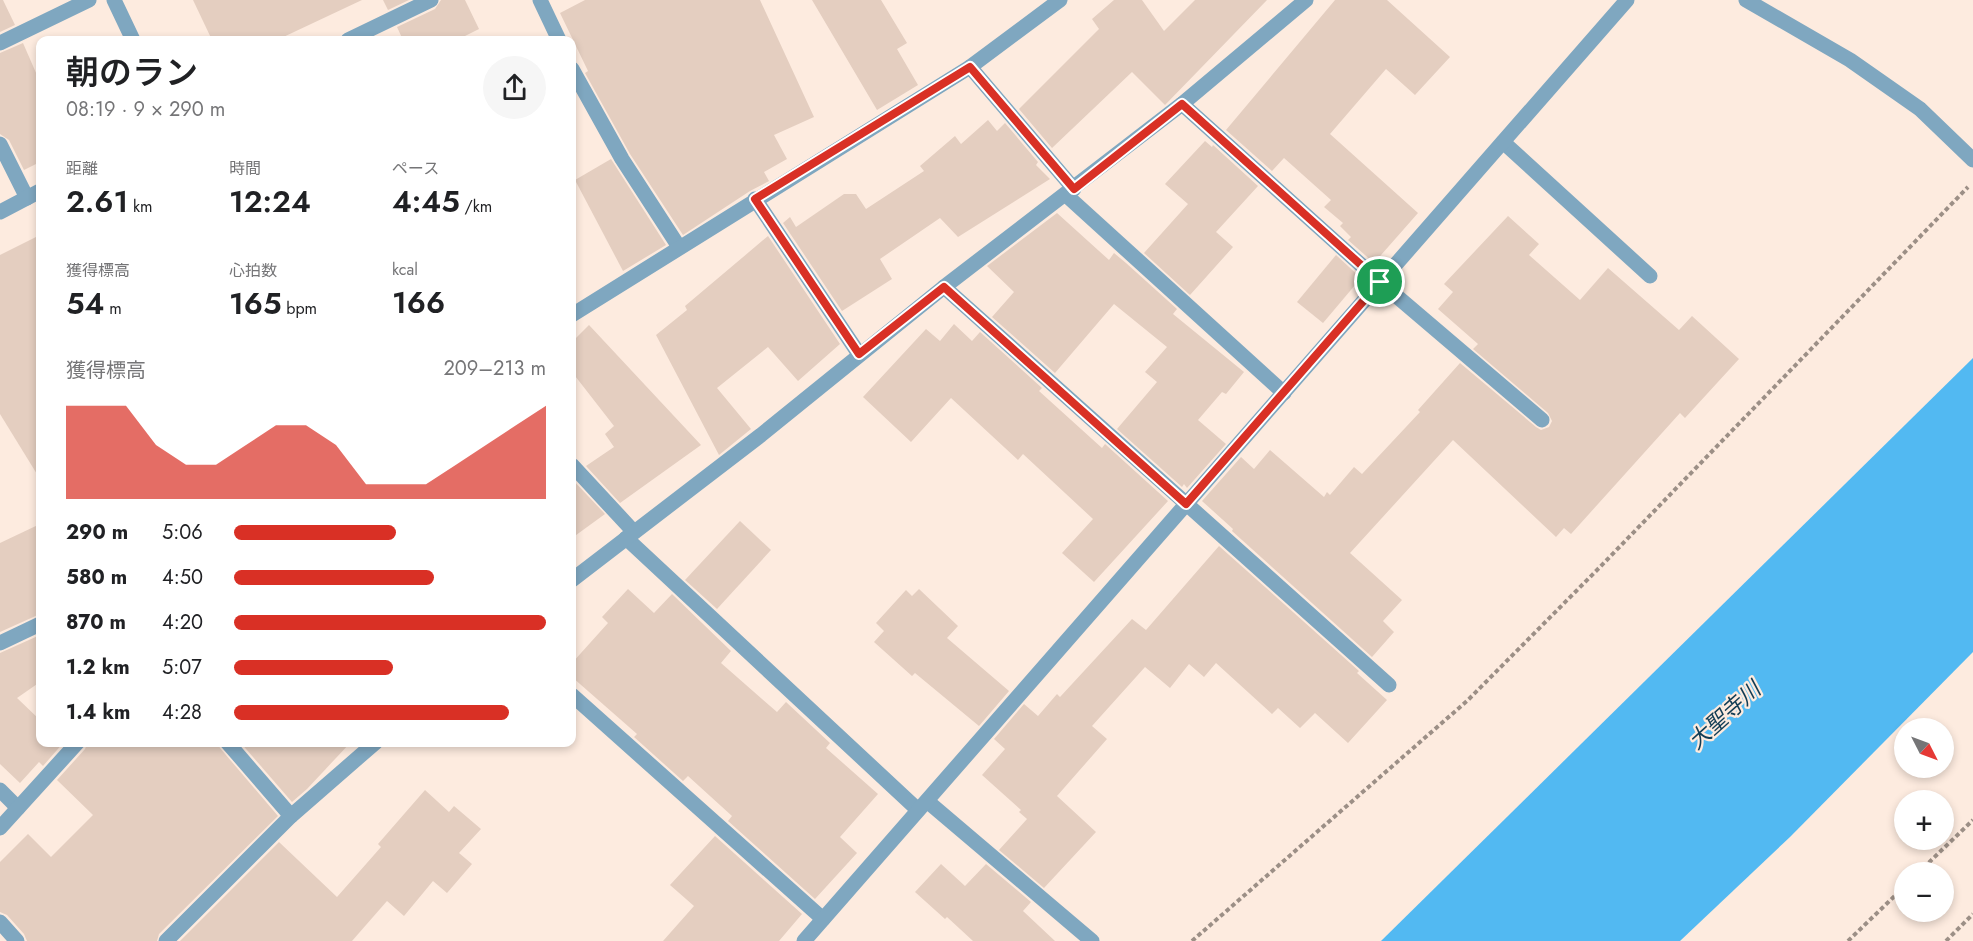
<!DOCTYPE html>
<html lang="ja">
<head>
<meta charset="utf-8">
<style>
  :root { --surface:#fff; --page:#f6f6f6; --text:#202124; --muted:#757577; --accent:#d93025 }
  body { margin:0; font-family:Jost,"Noto Sans JP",sans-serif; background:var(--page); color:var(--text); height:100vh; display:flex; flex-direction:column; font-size:22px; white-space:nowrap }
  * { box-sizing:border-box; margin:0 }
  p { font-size:20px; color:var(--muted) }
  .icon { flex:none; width:33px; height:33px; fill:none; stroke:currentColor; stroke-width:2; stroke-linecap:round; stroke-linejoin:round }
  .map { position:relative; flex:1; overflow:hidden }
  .sheet { position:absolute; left:36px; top:36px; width:540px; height:711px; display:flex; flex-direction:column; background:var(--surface); border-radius:12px; box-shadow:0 3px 9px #0003 }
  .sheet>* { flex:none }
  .needle { width:39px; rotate:132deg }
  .buttons { position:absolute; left:1894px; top:718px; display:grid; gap:12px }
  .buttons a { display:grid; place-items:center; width:60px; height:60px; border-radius:50%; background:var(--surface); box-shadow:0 3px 9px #0003; font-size:30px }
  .pin { position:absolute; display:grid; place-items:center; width:51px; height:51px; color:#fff; margin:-26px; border:3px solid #fff; border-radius:50%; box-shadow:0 2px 6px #0007 }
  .round { display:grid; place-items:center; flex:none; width:63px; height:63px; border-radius:32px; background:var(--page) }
  .headline { display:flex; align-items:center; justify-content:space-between; height:102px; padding:0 30px }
  h1 { font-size:33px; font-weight:600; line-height:45px }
  .figures { display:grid; grid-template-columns:repeat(3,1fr); gap:9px; height:102px; padding:6px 30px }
  .figures div { display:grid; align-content:center }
  .figures b { font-size:30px; font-weight:600 }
  .figures small { font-size:16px; font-weight:400 }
  .figures p { font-size:16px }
  .chart { height:168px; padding:12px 30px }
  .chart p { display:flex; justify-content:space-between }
  .chart svg { width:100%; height:108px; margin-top:6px; fill:var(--accent); opacity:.7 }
  ul { padding:0 30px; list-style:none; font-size:20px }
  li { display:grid; grid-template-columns:96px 72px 1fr; align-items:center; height:45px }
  li i { height:15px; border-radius:8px; background:var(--accent) }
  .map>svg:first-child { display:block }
</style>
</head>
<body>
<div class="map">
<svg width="1973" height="941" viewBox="0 0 1973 941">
  <rect width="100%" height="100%" fill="#fdebdf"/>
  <polygon fill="#52b9f2" points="1973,358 1973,652 1790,837 1680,941 1381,941"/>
  <g fill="#e4cec0">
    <polygon points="0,0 3,0 15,25 0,32"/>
    <polygon points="193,0 362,0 277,40 212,40"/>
    <polygon points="383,0 409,0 388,10"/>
    <polygon points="441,0 465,0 479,29 457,40 403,40 397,27 435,9"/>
    <polygon points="585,0 760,0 814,117 774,135 787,159 764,172 769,181 750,191 683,235 630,154 585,73 588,71 560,13"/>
    <polygon points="812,0 881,0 907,43 897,49 918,85 877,110"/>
    <polygon points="1114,0 1142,0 1164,31 1195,0 1267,0 1165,105 1132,72 1052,148 1019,109 1099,29 1092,19"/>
    <polygon points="1335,0 1387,0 1450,57 1415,95 1386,69 1330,134 1418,213 1374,263 1348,240 1351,237 1340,226 1343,223 1324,207 1331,200 1284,158 1272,171 1226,130"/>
    <polygon points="23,43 40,82 40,162 24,170 9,140 0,134 0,53"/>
    <polygon points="988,120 997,131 1005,123 1038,162 1036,165 1050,179 958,237 940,218 880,259 892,279 842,311 783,223 790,217 796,227 844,194 856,194 866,209 924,171 920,166 955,136 961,144"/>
    <polygon points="1205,141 1212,147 1213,145 1258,186 1216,232 1233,247 1190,295 1144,253 1188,204 1165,184"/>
    <polygon points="611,159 666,245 623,271 575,180"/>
    <polygon points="1057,213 1109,260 1114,253 1126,263 1177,309 1173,314 1244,372 1226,394 1222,392 1198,420 1226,444 1187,488 1184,484 1182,487 1117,429 1157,382 1145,372 1167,347 1114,304 1055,373 992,317 1014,292 987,266"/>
    <polygon points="1508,216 1539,244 1529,255 1580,300 1608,268 1679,330 1692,316 1739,359 1685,418 1680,413 1571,534 1564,528 1556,537 1453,440 1350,553 1402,600 1383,621 1394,632 1372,657 1232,531 1233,529 1202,501 1241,457 1254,469 1270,450 1324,497 1327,492 1330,495 1354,467 1362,474 1420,412 1418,410 1460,363 1536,427 1541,430 1549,427 1552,421 1548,413 1473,349 1478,344 1438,309 1453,292 1444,284"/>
    <polygon points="40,235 40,479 0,414 0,255"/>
    <polygon points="768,236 840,344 798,381 768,347 717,388 751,429 719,455 656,335 687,310 685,306"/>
    <polygon points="1336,255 1361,278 1323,323 1297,302"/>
    <polygon points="954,324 972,341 980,332 1042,388 1039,391 1102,448 1105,444 1168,501 1094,582 1062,553 1093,519 1023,454 1018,460 951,398 911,442 863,397 926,329 940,341"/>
    <polygon points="589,325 701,445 620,503 586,466 614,447 605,434 614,426 572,372 572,342"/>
    <polygon points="572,479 605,514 572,538"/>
    <polygon points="740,521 771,550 717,609 685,580"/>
    <polygon points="40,524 40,614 0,632 0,543"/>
    <polygon points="1219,546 1359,671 1357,673 1387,700 1348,743 1315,713 1300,728 1278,708 1272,714 1216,663 1204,677 1189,664 1170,688 1145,667 1092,726 1107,739 1057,796 1096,832 1044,888 999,850 1027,819 1019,812 1021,810 982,775 1005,749 994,739 1024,704 1038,716 1057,694 1060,697 1132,619 1146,630"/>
    <polygon points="628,589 654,613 672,594 731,651 721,663 777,712 786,702 830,743 826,748 878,794 840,837 857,853 815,899 728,821 732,816 688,776 683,781 634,737 637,734 572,677 572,663 608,623 602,617"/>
    <polygon points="919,589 958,626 947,638 1009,691 979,726 915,673 912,676 874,642 884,631 876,623 906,590 912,596"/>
    <polygon points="40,635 40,682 17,698 40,720 40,742 64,742 43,766 39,762 20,783 0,764 0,653"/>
    <polygon points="88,742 217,742 220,748 278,816 159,934 157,941 27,941 24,934 7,915 0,912 0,862 28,834 51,857 93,815 57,780 85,749"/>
    <polygon points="240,742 351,742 307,789 292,802"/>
    <polygon points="425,790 449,812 454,806 481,829 459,853 472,864 447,893 433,881 404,916 387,901 352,941 180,941 279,842 337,897 381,847 378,844"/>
    <polygon points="715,836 802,914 779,941 663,941 694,906 670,885"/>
    <polygon points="941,864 965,886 986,864 1031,902 1023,911 1055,941 973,941 947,917 945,919 915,892"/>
  </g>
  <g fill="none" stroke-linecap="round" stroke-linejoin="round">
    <g stroke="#9c8f86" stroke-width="4" stroke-dasharray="4.5 3" stroke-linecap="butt">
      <polyline points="1918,873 1973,820"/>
      <polyline points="1192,941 1467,701 1600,567 1968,187"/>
      <polyline points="1848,941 1905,886"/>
      <polyline points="1946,941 1973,914"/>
    </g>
    <g stroke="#7fa7c0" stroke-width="15">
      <polyline points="114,0 133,40"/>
      <polyline points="540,0 559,40"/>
      <polyline points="0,43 89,0"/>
      <polyline points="970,67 1074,189"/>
      <polyline points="572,69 622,159 679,247"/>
      <polyline points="1182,104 1380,282 1542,420"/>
      <polyline points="1503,142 1650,276"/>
      <polyline points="0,144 27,198"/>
      <polyline points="1066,195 1284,393"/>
      <polyline points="755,199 859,354"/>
      <polyline points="944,287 1389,685"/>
      <polyline points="572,465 634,532"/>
      <polyline points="626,538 918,810"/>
      <polyline points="572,695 823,919"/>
      <polyline points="227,742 291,816"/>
      <polyline points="0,790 18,808"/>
      <polyline points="927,801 1092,941"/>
      <polyline points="0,922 17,941"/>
    </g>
    <g stroke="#7fa7c0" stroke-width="15">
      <polyline points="1746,0 1850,60 1920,109 1973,160"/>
      <polyline points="348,40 431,0"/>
      <polyline points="0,212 40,191"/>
      <polyline points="572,315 970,67 1060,0"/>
      <polyline points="572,580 761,435 944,287 1182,104 1306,0"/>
      <polyline points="0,643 40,624"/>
      <polyline points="0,828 78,742"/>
      <polyline points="166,941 291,816 376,742"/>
      <polyline points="804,941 1627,0"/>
    </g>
  </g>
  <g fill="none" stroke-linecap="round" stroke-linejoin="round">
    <g stroke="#fff" stroke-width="12">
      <polygon id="route" points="970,67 1074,189 1182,104 1380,282 1186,504 944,287 859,354 755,199"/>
    </g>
    <use href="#route" stroke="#d93025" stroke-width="8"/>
  </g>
  <g text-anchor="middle" stroke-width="4.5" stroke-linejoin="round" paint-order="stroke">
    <g font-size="22" font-style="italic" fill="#113c54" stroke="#fdebdf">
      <text transform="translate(1724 715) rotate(-42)" y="8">大聖寺川</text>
    </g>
  </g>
</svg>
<div class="buttons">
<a><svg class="needle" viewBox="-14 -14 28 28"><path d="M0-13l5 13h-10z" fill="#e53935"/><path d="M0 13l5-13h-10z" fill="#757577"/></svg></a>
<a>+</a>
<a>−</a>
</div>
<div class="pin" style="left:1380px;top:282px;background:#1e9e55"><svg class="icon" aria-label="arrive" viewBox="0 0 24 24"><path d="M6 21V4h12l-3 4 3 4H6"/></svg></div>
<section class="sheet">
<div class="headline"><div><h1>朝のラン</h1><p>08:19 · 9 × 290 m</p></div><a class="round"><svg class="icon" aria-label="share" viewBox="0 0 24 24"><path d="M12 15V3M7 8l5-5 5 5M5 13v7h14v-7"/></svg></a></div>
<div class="figures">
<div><p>距離</p><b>2.61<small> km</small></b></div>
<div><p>時間</p><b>12:24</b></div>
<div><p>ペース</p><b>4:45<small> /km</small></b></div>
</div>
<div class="figures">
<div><p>獲得標高</p><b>54<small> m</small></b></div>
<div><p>心拍数</p><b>165<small> bpm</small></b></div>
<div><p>kcal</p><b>166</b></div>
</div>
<div class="chart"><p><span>獲得標高</span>209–213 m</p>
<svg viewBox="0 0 160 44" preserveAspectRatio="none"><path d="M0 44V6L10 6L20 6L30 22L40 30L50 30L60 22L70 14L80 14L90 22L100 38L110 38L120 38L130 30L140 22L150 14L160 6V44z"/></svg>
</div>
<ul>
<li><b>290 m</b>5:06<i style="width:52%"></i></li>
<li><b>580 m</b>4:50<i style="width:64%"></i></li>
<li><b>870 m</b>4:20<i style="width:100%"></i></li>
<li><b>1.2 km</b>5:07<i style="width:51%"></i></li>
<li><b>1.4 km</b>4:28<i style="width:88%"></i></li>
</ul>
</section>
</div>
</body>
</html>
